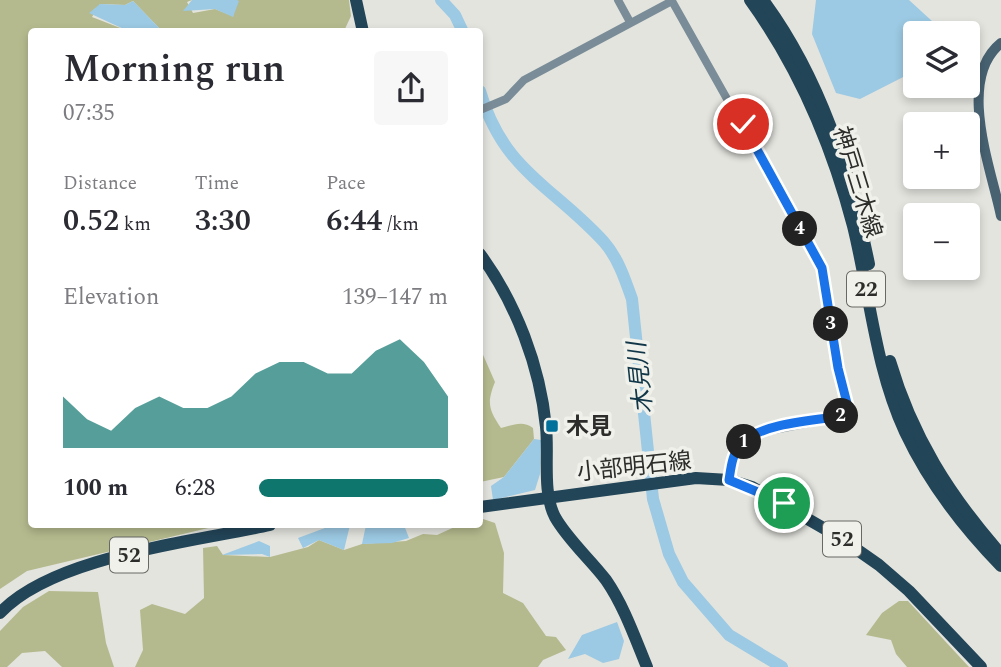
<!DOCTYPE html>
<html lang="en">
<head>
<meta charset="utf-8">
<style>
  :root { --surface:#fff; --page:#f7f7f7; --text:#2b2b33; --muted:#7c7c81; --accent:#0f766e }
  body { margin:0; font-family:Spectral,"Noto Sans JP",serif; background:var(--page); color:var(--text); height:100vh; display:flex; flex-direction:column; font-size:26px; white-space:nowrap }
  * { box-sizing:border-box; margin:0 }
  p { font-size:23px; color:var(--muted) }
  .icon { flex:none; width:38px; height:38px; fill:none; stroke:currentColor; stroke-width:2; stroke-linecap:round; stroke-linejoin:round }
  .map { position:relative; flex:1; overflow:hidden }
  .drawer { position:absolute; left:28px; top:28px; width:455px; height:500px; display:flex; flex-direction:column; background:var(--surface); border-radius:7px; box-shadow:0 4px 10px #0003 }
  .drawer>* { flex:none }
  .tools { position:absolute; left:903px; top:21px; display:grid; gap:14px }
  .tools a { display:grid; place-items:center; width:77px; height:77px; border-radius:7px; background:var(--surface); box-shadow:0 4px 10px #0003; font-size:35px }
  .pin { position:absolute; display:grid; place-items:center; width:60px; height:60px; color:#fff; margin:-30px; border:4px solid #fff; border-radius:50%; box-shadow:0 2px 7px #0007 }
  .km { position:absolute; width:35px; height:35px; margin:-18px; border-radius:50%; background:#222; color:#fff; font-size:19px; line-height:35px; text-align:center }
  .round { display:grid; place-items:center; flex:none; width:74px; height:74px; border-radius:7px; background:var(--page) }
  .summary { display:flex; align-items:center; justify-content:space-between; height:119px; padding:0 35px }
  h1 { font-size:38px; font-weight:600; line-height:52px }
  .stats { display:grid; grid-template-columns:repeat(3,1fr); gap:10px; height:119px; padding:7px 35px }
  .stats div { display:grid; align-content:center }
  .stats b { font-size:30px; font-weight:600 }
  .stats small { font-size:19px; font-weight:400 }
  .stats p { font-size:19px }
  .chart { height:196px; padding:14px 35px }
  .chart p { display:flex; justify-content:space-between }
  .chart svg { width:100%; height:126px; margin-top:7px; fill:var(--accent); opacity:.7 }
  ul { padding:0 35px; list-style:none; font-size:23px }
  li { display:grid; grid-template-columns:112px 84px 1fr; align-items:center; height:52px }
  li i { height:18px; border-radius:9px; background:var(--accent) }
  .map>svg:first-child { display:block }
</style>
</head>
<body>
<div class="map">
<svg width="1001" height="667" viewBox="0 0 1001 667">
  <rect width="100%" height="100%" fill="#e3e4de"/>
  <g fill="#b5ba8e">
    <polygon points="0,0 192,0 187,2 193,13 215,9 233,16 237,0 349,0 351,16 344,31 162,31 133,1 125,5 100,4 92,17 128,31 32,32 32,525 221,525 27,571 0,589"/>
    <path d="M480 348 495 382C487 402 488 409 501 428 513 425 523 420 533 428L534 439 504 477 480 482Z"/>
    <polygon points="480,518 495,523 504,553 503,593 523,603 546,636 556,637 566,650 543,660 538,667 135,667 143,650 140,610 152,604 185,614 204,598 203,548 217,546 223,555 270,557 308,547 319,540 344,550 362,544 406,541 423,534 437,535 459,525 480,525"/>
    <polygon points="49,591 98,592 106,643 114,667 62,667 45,651 22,653 7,667 0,667 0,631 23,607"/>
    <polygon points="899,601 908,601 969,667 907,667 896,654 891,640 866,635 882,613"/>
  </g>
  <g fill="#9cc9e3">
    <polygon points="192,0 237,0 239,1 233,17 215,9 183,11"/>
    <polygon points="816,0 909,0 945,33 915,33 915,71 860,99 836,93 812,34"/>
    <polygon points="133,1 162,31 128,31 89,13 100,4 125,5"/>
    <polygon points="534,439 541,440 540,474 535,490 493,500 491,486 504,477"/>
    <polygon points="333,525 350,525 344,550 319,540 303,548 298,538"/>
    <polygon points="366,525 404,525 409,538 392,543 362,544"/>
    <polygon points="259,541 270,546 270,557 262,554 222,555"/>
    <polygon points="617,622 624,641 619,659 603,663 585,654 568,659 582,635"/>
  </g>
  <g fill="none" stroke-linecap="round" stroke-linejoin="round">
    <g stroke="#9cc9e3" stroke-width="12">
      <polyline points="441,0 455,15 463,32"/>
      <path d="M480 91C503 171 553 186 604 242 618 258 625 279 632 299L653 499 669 554 683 582 729 635 782 667"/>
    </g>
    <g stroke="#7a8c97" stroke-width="8">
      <polyline points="618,0 630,22"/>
      <polyline points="480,110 506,99 524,80 672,1 822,268 838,368 850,415 754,434 734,455 729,480"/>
    </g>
    <path stroke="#486272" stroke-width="10" d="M1001 43C956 79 991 168 1001 216"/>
    <g stroke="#234558" stroke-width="12">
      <polyline points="356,0 363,32"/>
      <path d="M750 0C799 68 832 146 853 226 870 295 875 367 905 432 929 483 962 526 1001 566"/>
      <path d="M763 0C820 77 850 171 869 264"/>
      <path d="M480 254C516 303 540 366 546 427 549 455 542 492 555 517 568 540 590 559 606 580 624 606 635 638 647 667"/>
      <path d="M890 361C912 436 949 495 1001 554"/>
      <polyline points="480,507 696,478 729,480 752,487 839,537 879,565 909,591 981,667"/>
      <path d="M0 613C53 556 193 542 270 525"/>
    </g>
  </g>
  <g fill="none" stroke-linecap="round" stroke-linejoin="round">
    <g stroke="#fff" stroke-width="14">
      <path id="route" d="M743 124 822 268 838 368 850 415C821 420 761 422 741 444 732 454 731 468 729 480L784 503"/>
    </g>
    <use href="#route" stroke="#1a73e8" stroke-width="9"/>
  </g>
  <rect fill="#01719c" stroke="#f1f1eb" stroke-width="2.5" x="545" y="419" width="14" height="14" rx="3.5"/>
  <g text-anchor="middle" stroke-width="7" stroke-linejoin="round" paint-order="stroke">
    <g fill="#f1f1eb" stroke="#686865" stroke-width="2">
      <rect x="847" y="271.5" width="38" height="35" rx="5"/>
      <rect x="823" y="521.5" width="38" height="35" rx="5"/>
      <rect x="110" y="537.5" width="38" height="35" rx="5"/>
    </g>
    <g font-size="21" font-weight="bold" fill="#2d2d2b">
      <text x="866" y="296">22</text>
      <text x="842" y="546">52</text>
      <text x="129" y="562">52</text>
    </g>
    <g font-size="23" fill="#2d2d2b" stroke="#f1f1eb">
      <text transform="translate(858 182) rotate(73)" y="8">神戸三木線</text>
      <text transform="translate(634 466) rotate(-6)" y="8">小部明石線</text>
    </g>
    <g font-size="23" font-weight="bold" fill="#2d2d2b" stroke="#f1f1eb" text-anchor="start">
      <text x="566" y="434">木見</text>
    </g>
    <g font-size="24" font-style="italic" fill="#103648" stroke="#f1f1eb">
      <text transform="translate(640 378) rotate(-96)" y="8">木見川</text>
    </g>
  </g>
</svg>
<div class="tools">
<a><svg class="icon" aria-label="layers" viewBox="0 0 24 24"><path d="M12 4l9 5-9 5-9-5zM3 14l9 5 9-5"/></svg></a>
<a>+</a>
<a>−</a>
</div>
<div class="pin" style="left:784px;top:503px;background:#1e9e55"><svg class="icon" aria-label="arrive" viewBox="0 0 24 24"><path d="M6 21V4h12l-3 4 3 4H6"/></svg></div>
<div class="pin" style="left:743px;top:124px;background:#d93025"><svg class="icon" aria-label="check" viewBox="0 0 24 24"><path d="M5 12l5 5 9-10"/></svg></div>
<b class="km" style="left:744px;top:442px">1</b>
<b class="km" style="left:841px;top:416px">2</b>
<b class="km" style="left:831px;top:324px">3</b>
<b class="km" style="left:800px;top:229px">4</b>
<section class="drawer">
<div class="summary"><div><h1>Morning run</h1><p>07:35</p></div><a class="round"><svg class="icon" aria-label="share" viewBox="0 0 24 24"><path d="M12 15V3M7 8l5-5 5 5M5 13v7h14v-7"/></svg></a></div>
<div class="stats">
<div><p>Distance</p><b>0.52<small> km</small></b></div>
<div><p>Time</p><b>3:30</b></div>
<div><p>Pace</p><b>6:44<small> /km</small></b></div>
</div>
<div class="chart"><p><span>Elevation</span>139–147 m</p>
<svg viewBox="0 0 160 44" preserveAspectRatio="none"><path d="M0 44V26L10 34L20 38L30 30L40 26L50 30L60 30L70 26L80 18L90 14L100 14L110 18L120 18L130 10L140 6L150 14L160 26V44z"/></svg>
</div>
<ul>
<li><b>100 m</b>6:28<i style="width:100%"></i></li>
</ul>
</section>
</div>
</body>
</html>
